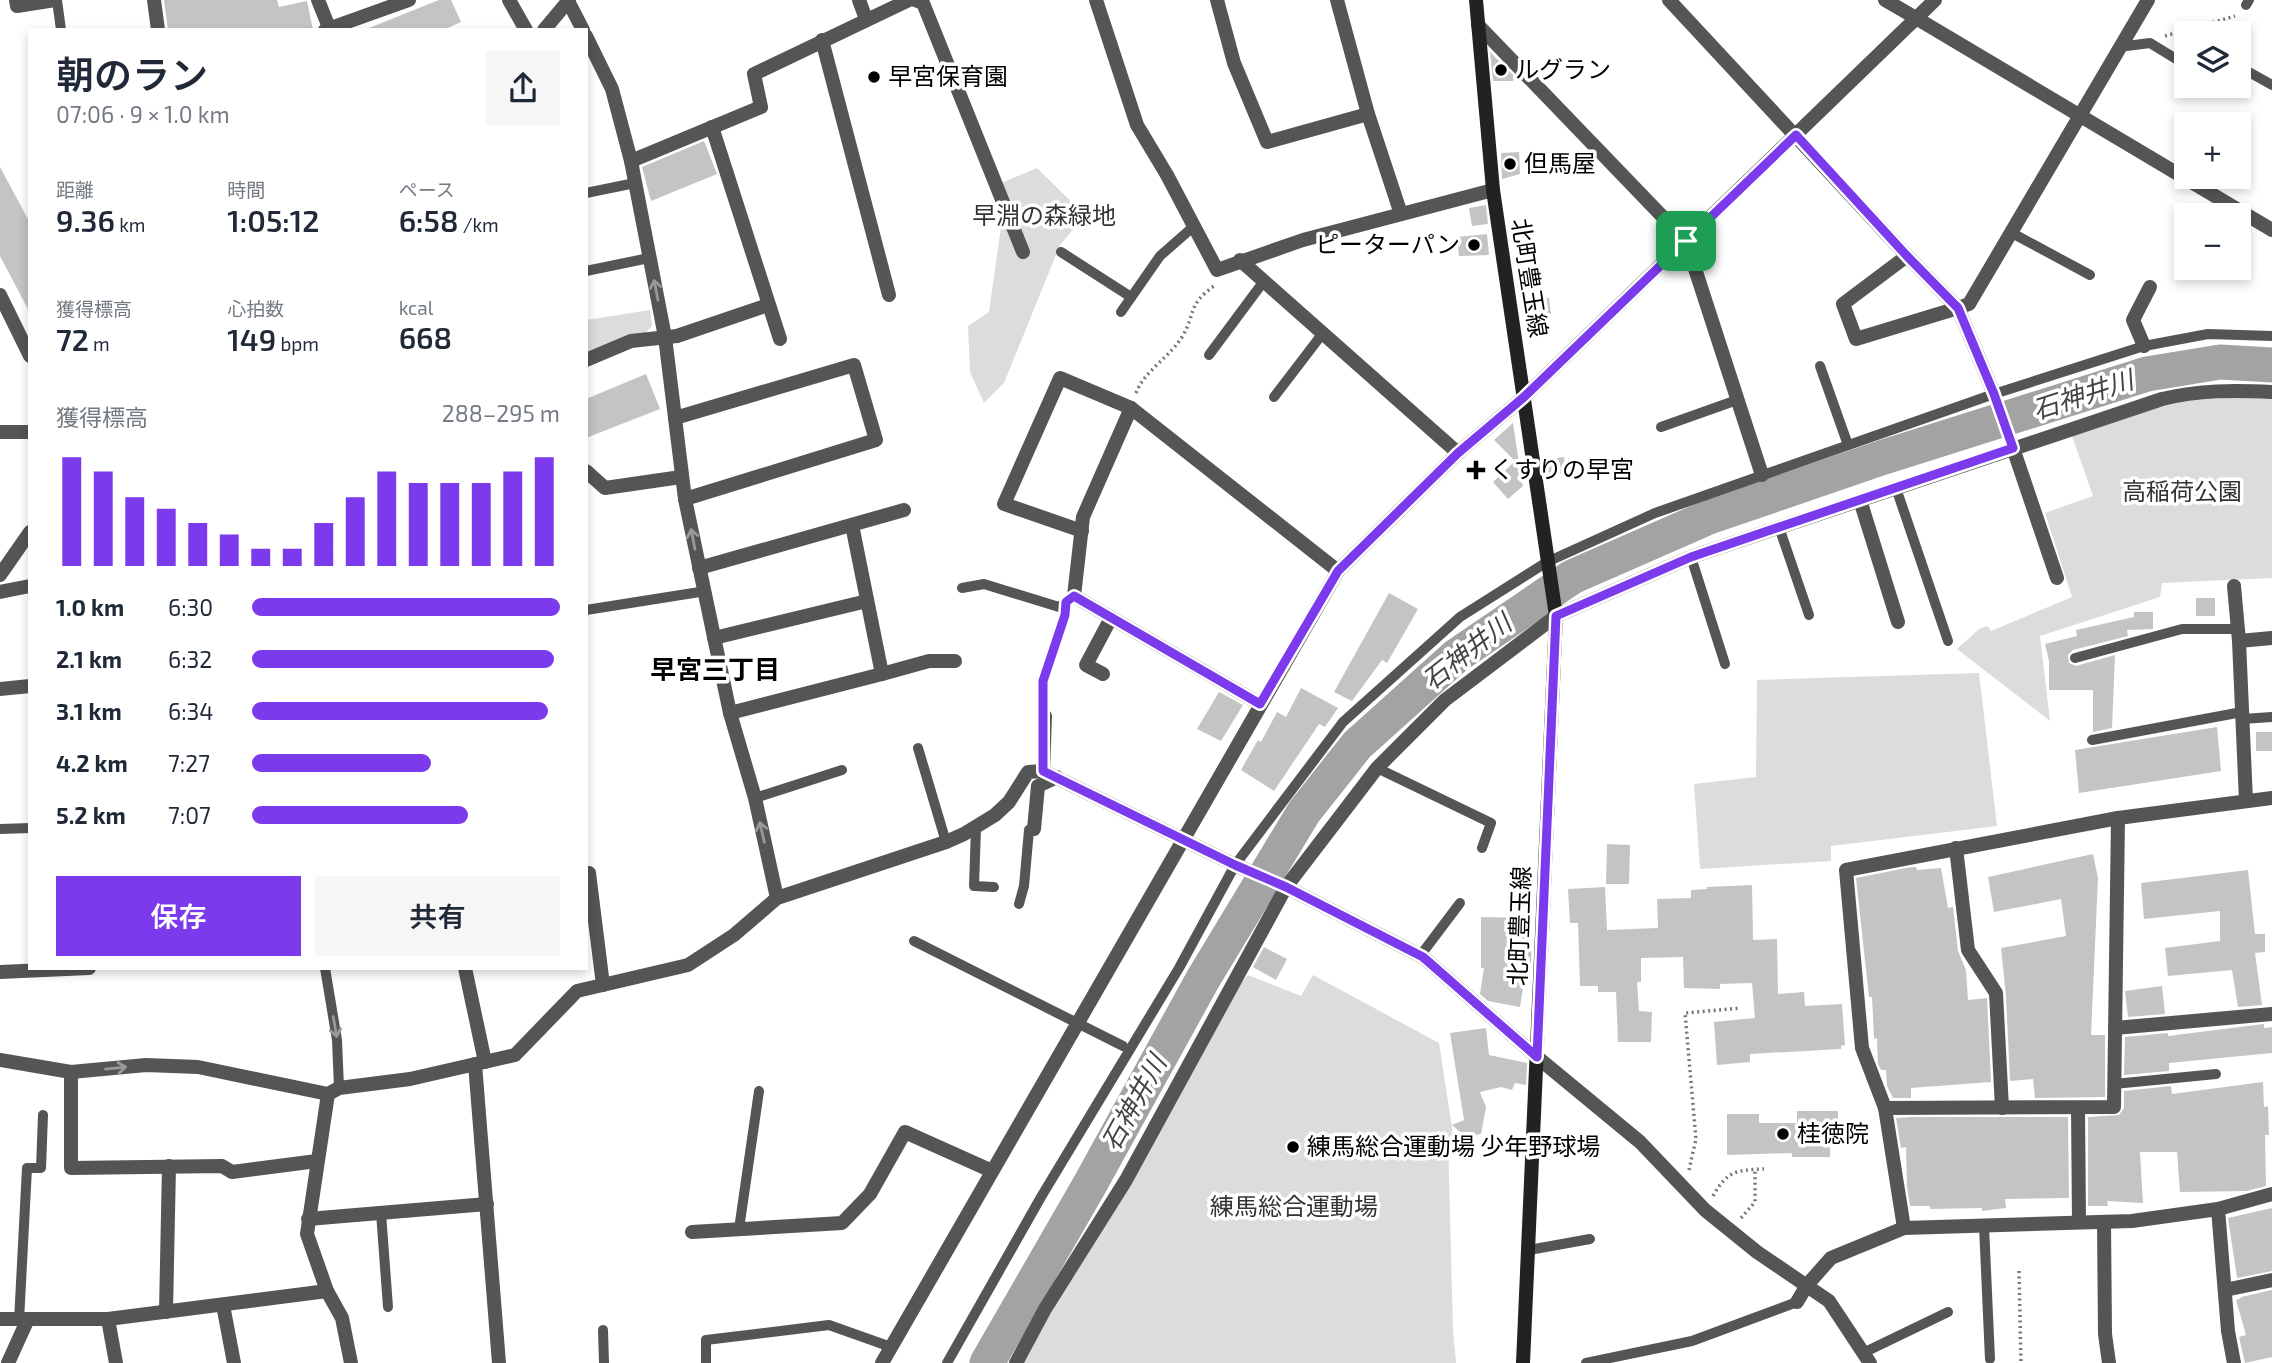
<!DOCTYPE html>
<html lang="ja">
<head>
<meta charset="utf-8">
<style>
  :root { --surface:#fff; --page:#f6f6f7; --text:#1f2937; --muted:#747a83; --accent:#7c3aed }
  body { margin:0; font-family:"Exo 2","Noto Sans JP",sans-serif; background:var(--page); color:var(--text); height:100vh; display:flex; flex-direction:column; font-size:26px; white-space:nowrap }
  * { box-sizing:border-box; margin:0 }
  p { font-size:23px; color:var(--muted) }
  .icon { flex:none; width:38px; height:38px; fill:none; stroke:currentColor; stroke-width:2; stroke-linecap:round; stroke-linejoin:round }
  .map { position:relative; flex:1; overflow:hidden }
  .side { position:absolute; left:28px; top:28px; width:560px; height:942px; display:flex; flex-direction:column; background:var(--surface); border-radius:0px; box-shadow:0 4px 10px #0003 }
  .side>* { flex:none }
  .tools { position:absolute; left:2174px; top:21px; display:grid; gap:14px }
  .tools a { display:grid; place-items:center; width:77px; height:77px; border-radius:0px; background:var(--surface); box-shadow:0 4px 10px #0003; font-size:35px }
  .pin { position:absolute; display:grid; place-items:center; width:60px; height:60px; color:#fff; margin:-30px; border-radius:14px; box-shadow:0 4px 10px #0006 }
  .round { display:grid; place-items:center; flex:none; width:74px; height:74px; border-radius:0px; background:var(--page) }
  .head { display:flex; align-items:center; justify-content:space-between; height:119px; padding:0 28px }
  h1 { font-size:38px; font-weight:600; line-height:52px }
  .figures { display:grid; grid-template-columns:repeat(3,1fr); gap:10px; height:119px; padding:7px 28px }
  .figures div { display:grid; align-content:center }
  .figures b { font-size:30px; font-weight:600 }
  .figures small { font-size:19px; font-weight:400 }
  .figures p { font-size:19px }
  .chart { height:196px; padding:14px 28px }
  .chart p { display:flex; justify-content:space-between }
  .chart svg { width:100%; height:126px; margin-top:7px; stroke:var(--accent); stroke-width:6 }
  .cta { display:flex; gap:14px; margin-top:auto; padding:14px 28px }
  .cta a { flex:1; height:80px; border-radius:0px; background:var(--accent); color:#fff; font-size:28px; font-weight:600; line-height:80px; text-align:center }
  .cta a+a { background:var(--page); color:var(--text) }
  ul { padding:0 28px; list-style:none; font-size:23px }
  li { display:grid; grid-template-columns:112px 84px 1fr; align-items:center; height:52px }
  li i { height:18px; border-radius:9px; background:var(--accent) }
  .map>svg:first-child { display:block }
</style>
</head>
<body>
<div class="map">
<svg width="2272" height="1363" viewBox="0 0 2272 1363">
  <rect width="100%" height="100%" fill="#fff"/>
  <g fill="#dcdcdc">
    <polygon points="1037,168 1085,215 1060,245 1004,383 984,403 970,372 968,326 989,312 1001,227 1017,224 1001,183"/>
    <polygon points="650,310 652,326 644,334 586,353 586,320"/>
    <polygon points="2272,395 2272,578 2162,583 2160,597 2040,636 2050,721 1957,649 1979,629 1987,626 1991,631 2072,597 2045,513 2093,496 2071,433 2175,400"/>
    <polygon points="1979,673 1997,826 1831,846 1831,861 1700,869 1694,784 1756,777 1757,680"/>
    <polygon points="1248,975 1301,996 1313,975 1439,1043 1453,1134 1448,1138 1453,1330 1456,1363 1022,1363 1236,988"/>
  </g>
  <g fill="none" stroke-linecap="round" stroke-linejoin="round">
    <polyline stroke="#a3a3a3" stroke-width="35" points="987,1363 1089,1186 1203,979 1304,812 1357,745 1456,656 1572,577 1709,517 1884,457 2147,374 2220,362 2272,365"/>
  </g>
  <g fill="#c4c4c4">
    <polygon points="164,0 277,0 279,7 307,1 313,30 168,30"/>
    <polygon points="439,0 451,0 461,22 443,30 364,30"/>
    <polygon points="1490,52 1515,77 1513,81 1493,81"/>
    <polygon points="704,141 717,174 651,201 642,167"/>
    <polygon points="1519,152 1520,174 1502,179 1501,153"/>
    <polygon points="0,167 30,223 30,313 0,256"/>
    <polygon points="1486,205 1488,224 1472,226 1469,208"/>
    <polygon points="1487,234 1489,255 1459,256 1457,237"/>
    <polygon points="1549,298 1551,314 1523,317 1522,301"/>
    <polygon points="646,374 660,409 586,438 586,399"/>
    <polygon points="1513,423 1519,463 1524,462 1526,478 1521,479 1523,486 1508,499 1493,482 1515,461 1494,440"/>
    <polygon points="1564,457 1566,473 1545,476 1543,460"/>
    <polygon points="1389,593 1418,609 1387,663 1382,660 1352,701 1334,692"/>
    <rect x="2196" y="598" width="19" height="18"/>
    <polygon points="2134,612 2153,612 2153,629 2127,630 2128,636 2073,650 2068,655 2069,663 2076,666 2115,655 2112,728 2093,732 2093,690 2049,690 2049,661 2045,644 2077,636 2076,630 2134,617"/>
    <polygon points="1301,688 1338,708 1325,727 1319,724 1274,791 1241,770 1258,740 1261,742 1277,712 1286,717"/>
    <polygon points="1219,692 1243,705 1221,741 1197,729"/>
    <polygon points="2217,727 2221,771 2079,793 2075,750"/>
    <rect x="2256" y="732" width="16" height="19"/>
    <polygon points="1607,844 1630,845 1629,884 1606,884"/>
    <polygon points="2093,854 2098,878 2091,1035 2105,1035 2105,1097 2035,1098 2033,1079 2010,1081 2006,996 2001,948 2066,936 2061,899 1994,912 1988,877"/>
    <polygon points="1911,867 1916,867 1917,870 1941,868 1948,908 1953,907 1958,951 1966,970 1968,1000 1987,998 1991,1082 1911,1088 1911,1098 1893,1098 1887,1086 1886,1070 1881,1070 1878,1064 1877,1038 1874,1039 1872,997 1869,997 1856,878"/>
    <polygon points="2248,870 2255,934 2265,934 2265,952 2255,953 2262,1005 2238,1007 2232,970 2168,976 2165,948 2220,941 2220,911 2144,919 2141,883"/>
    <polygon points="1752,885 1753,940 1777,939 1778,994 1804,992 1805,1006 1842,1004 1845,1045 1841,1046 1841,1049 1750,1054 1750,1062 1717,1065 1714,1022 1755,1018 1752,983 1720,984 1720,989 1684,988 1683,957 1641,958 1641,982 1637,982 1639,1011 1652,1012 1651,1042 1618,1042 1616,992 1598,992 1598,986 1580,986 1578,923 1570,923 1568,889 1605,887 1607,930 1658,928 1657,899 1691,898 1691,890 1707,889 1707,887"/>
    <polygon points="1481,917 1532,918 1531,969 1526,969 1520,1007 1488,1001 1480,994 1484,968 1481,968"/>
    <polygon points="1264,947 1287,959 1276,980 1253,967"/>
    <polygon points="2162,986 2165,1014 2128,1017 2125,991"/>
    <polygon points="2264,1024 2264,1028 2272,1027 2272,1053 2169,1063 2169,1071 2124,1075 2125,1037 2168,1033 2168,1036"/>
    <polygon points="1486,1028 1489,1055 1527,1063 1526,1085 1515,1083 1512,1090 1501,1087 1480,1092 1486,1107 1481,1134 1466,1137 1452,1125 1464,1120 1450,1033"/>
    <polygon points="2263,1082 2264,1107 2268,1106 2269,1135 2265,1135 2266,1186 2247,1191 2180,1192 2177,1152 2140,1152 2143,1203 2107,1201 2108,1206 2088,1206 2088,1117 2119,1115 2124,1108 2124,1091 2171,1086 2172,1094"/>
    <polygon points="1797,1111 1838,1111 1838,1144 1830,1144 1830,1157 1792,1157 1792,1153 1727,1155 1727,1114 1759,1114 1759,1123 1797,1123"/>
    <polygon points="1912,1117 2068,1117 2069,1198 2005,1199 2006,1208 1982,1211 1982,1208 1930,1209 1930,1206 1910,1206 1907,1186 1906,1147 1901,1148 1896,1118"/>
    <polygon points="2272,1208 2272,1271 2237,1278 2228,1218"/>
    <polygon points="2272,1290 2272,1357 2245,1363 2239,1337 2246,1335 2236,1300 2241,1298 2241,1297"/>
  </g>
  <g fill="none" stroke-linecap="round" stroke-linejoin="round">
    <g stroke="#777" stroke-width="3.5" stroke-dasharray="2 3.5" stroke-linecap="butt">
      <polyline points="2165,36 2235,16"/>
      <path d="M1136 393C1145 370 1169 358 1182 337 1196 314 1187 305 1214 286"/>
      <polyline points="2000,409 2008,432"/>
      <polyline points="1042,701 1043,681 1063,621"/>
      <polyline points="1689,1170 1696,1139 1685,1013 1741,1008"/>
      <path d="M1713 1196C1727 1171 1736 1170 1764 1169"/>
      <polyline points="1741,1218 1755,1202 1755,1169"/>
      <polyline points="2019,1271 2021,1363"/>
    </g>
    <g stroke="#555" stroke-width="10">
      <polyline points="57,0 61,30"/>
      <polyline points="2246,5 2249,0"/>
      <polyline points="2119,47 2150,43 2186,65"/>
      <polyline points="2238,66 2272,85"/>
      <polyline points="586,193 635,183"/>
      <polyline points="2012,233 2090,275"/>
      <polyline points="1061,252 1131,297"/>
      <polyline points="586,271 649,258"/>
      <polyline points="1121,312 1160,256 1193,227"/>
      <polyline points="1209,355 1264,281"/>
      <polyline points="1820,366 1848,445"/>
      <polyline points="1274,397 1323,333"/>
      <polyline points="1661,427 1737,400"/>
      <polyline points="1896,488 1948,641"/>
      <polyline points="1779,527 1809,615"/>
      <polyline points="1691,557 1725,664"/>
      <polyline points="962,588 984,584 1059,607 1074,596"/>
      <polyline points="586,610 706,591"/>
      <polyline points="2075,658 2182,629 2238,629"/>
      <polyline points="2242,719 2272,717"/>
      <polyline points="2092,740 2242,712"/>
      <polyline points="918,748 946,842"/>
      <polyline points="1377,768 1491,823 1482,848"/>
      <polyline points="755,798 842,770"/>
      <polyline points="976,828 974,886 994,887"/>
      <polyline points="0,829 30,828"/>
      <polyline points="1019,904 1024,886 1029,830 1034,829"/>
      <polyline points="914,941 1123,1046"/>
      <polyline points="1420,956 1460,903"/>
      <polyline points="325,968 337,1040 339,1088"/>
      <polyline points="2114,1084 2216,1074"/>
      <polyline points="381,1213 388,1307"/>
      <polyline points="1984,1226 1990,1359"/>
      <polyline points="739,1229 759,1091"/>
      <polyline points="1529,1250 1590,1239"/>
      <polyline points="19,1321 27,1168 41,1168 43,1115"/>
      <polyline points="603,1330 604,1363"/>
      <polyline points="1863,1353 1948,1312"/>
      <polyline points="706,1363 706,1340 829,1325 891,1347"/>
      <polyline points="947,1363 1041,1197 1179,968 1235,865 1343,722 1460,617 1547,562 1655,513 1994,394 2144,346 2208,334 2272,336"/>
      <polyline points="1586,1363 1692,1341 1797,1302"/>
    </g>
    <g stroke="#555" stroke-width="14">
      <polyline points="16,0 17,6 55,0"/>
      <polyline points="154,0 158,30"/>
      <polyline points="318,0 330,30"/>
      <polyline points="509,0 526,30"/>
      <polyline points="859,0 866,19"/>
      <polyline points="915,0 923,3 1023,252"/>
      <polyline points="1096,0 1137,125 1167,175 1217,270 1303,240 1493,190"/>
      <polyline points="1217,0 1234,63 1267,142 1368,114"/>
      <polyline points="1337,0 1368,114 1401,214"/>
      <polyline points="1669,0 1907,256 1958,308 1856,339 1843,304 1907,256"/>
      <polyline points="568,1 583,30"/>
      <polyline points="1916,18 2272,230"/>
      <polyline points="1478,25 1686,241 1762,475"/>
      <polyline points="325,30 409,0"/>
      <polyline points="586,36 612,89 631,161 665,337 685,499 730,713 755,798 777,898"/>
      <polyline points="822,40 889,295"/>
      <polyline points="712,127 780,339"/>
      <polyline points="631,161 761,107 754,74 909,0"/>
      <polyline points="1240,260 1458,453"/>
      <polyline points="2144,346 2133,320 2150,287"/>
      <polyline points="586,360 631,341 677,336 768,305"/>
      <polyline points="1994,394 1958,308 1969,304 2148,0"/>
      <polyline points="1131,408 1083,517 1074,596 1260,704"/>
      <polyline points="675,418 854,365 876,440 685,499"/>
      <polyline points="0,432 30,432"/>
      <polyline points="2013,448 2057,578"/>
      <polyline points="586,471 605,488 681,477"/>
      <polyline points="1860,500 1898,622"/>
      <polyline points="1082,531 1004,504 1060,378 1131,408 1338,571"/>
      <polyline points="699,568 904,510"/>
      <polyline points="2234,586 2239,641"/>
      <polyline points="0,592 30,586"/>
      <polyline points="714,638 867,601"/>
      <polyline points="882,674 929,661 955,661"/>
      <polyline points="1103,674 1086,665 1111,618"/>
      <polyline points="0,689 30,686"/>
      <polyline points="730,713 882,674 852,525"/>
      <polyline points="1043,771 1045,716"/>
      <polyline points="2246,801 2239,641 2272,638"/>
      <polyline points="1034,829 1038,786 1057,777"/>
      <polyline points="1956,848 1968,950 1996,993 2002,1108"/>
      <polyline points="589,873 603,985"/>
      <polyline points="465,968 485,1062"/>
      <polyline points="0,972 89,968"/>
      <polyline points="2115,1028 2272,1014"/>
      <polyline points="0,1060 71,1072 146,1065 198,1067 328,1094 339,1088 410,1079 515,1055 577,991 688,965 734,935 777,898 946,842 964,834 995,815 1009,802 1028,772 1043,771 1235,865 1286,887 1423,957 1537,1057 1640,1142 1705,1210 1757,1252 1829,1301 1870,1363"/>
      <polyline points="475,1064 499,1363"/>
      <polyline points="71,1072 71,1168 222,1166 232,1172 317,1161"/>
      <polyline points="328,1094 307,1234 327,1291 342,1318 351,1363"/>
      <polyline points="1885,1108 2114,1107 2118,818"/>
      <polyline points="2078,1108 2079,1222"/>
      <polyline points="2218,1209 2228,1331 2234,1363"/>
      <polyline points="308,1219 487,1204"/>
      <polyline points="2104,1222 2105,1334 2109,1363"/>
      <polyline points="1904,1228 1885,1108 1862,1048 1846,870 2118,818 2272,798"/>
      <polyline points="692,1232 842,1223 870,1194 905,1132 992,1171"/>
      <polyline points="2225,1290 2272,1280"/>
      <polyline points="1797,1302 1807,1285 1831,1258 1904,1228 2132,1221 2218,1209 2272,1194"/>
      <polyline points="223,1305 234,1363"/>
      <polyline points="166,1312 169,1166"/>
      <polyline points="0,1319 108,1319 327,1291"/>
      <polyline points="108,1319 116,1363"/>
      <path d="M1016 1363 1045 1309 1126 1180 1286 887 1377 768 1445 700 1556 616 1691 557 2162 399C2199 390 2234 390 2272 392"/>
    </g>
    <g stroke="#555" stroke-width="14">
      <polyline points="1885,0 1916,18"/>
      <polyline points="544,30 569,0"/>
      <polyline points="0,295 30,356"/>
      <polyline points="0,575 30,532"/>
      <polyline points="8,1363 27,1321"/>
      <polyline points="882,1363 1338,571 1458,453 1524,397 1935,0"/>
    </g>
    <polyline stroke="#222" stroke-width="14" points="1476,0 1493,190 1556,616 1523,1363"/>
  </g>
  <defs><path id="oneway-shaft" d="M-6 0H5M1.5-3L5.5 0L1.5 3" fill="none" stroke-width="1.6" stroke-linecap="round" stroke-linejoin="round" transform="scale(1.75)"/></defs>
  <g stroke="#999">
    <use href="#oneway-shaft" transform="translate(656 290) rotate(-101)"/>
    <use href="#oneway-shaft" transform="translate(693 539) rotate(-101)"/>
    <use href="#oneway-shaft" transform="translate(762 832) rotate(-103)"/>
    <use href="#oneway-shaft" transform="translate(335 1027) rotate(80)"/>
    <use href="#oneway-shaft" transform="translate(116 1068) rotate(-6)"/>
  </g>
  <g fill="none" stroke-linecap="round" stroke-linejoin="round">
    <g stroke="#fff" stroke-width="14">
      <polygon id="route" points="1796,135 1907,256 1958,308 1994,394 2013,448 1691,557 1556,616 1537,1057 1423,957 1286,887 1235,865 1043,771 1043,681 1065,615 1066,602 1074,596 1260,704 1338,571 1458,453 1524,397"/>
    </g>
    <use href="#route" stroke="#7c3aed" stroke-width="9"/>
  </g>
  <g fill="#000" stroke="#fff" stroke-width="2.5">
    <circle cx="1501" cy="70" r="7"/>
    <circle cx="874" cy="77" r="7"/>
    <circle cx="1510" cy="164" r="7"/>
    <circle cx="1474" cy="245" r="7"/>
    <path d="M1472.5 459.5h7v7h7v7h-7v7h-7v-7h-7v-7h7z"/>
    <circle cx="1783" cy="1134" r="7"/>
    <circle cx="1293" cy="1147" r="7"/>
  </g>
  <g text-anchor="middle" stroke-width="7" stroke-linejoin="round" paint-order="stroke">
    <g font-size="24" fill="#000" stroke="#fff" text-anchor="start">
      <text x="1515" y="78">ルグラン</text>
      <text x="888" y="85">早宮保育園</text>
      <text x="1524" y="172">但馬屋</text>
      <text x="1460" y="253" text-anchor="end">ピーターパン</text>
      <text x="1490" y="478">くすりの早宮</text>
      <text x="1797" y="1142">桂徳院</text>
      <text x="1307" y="1155">練馬総合運動場 少年野球場</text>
    </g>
    <g font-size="24" fill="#333" stroke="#fff">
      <text x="1044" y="224">早淵の森緑地</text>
      <text x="2182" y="500">高稲荷公園</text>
      <text x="1294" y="1215">練馬総合運動場</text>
    </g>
    <g font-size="24" fill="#000" stroke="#fff">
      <text transform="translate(1529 278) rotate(81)" y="8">北町豊玉線</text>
      <text transform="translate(1520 926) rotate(-88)" y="8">北町豊玉線</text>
    </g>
    <g font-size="26" font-style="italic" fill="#444" stroke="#fff">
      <text transform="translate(2083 395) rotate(-18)" y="9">石神井川</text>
      <text transform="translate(1467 652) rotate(-38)" y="9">石神井川</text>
      <text transform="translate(1134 1103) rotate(-61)" y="9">石神井川</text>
    </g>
    <g font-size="26" font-weight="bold" fill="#000" stroke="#fff">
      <text x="715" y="679">早宮三丁目</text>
    </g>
  </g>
</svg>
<div class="tools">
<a><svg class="icon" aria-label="layers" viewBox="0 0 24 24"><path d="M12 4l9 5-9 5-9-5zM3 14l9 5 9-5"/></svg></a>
<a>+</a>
<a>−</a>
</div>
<div class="pin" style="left:1686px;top:241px;background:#1e9e55"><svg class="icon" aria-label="arrive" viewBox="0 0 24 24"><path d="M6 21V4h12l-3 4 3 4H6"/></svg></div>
<section class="side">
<div class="head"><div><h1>朝のラン</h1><p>07:06 · 9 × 1.0 km</p></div><a class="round"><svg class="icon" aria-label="share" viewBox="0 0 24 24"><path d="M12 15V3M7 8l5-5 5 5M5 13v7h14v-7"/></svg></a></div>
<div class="figures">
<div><p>距離</p><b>9.36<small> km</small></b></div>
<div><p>時間</p><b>1:05:12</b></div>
<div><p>ペース</p><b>6:58<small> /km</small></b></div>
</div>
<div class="figures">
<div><p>獲得標高</p><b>72<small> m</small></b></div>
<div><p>心拍数</p><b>149<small> bpm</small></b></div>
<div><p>kcal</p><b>668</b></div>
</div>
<div class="chart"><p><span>獲得標高</span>288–295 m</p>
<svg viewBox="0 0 160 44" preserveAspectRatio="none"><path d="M5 44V6M15 44V11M25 44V20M35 44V24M45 44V29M55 44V33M65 44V38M75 44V38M85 44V29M95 44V20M105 44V11M115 44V15M125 44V15M135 44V15M145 44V11M155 44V6"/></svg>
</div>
<ul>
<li><b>1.0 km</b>6:30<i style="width:100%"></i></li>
<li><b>2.1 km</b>6:32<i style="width:98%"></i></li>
<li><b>3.1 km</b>6:34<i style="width:96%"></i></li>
<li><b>4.2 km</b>7:27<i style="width:58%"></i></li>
<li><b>5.2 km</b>7:07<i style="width:70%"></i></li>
</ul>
<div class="cta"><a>保存</a><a>共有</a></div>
</section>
</div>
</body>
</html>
